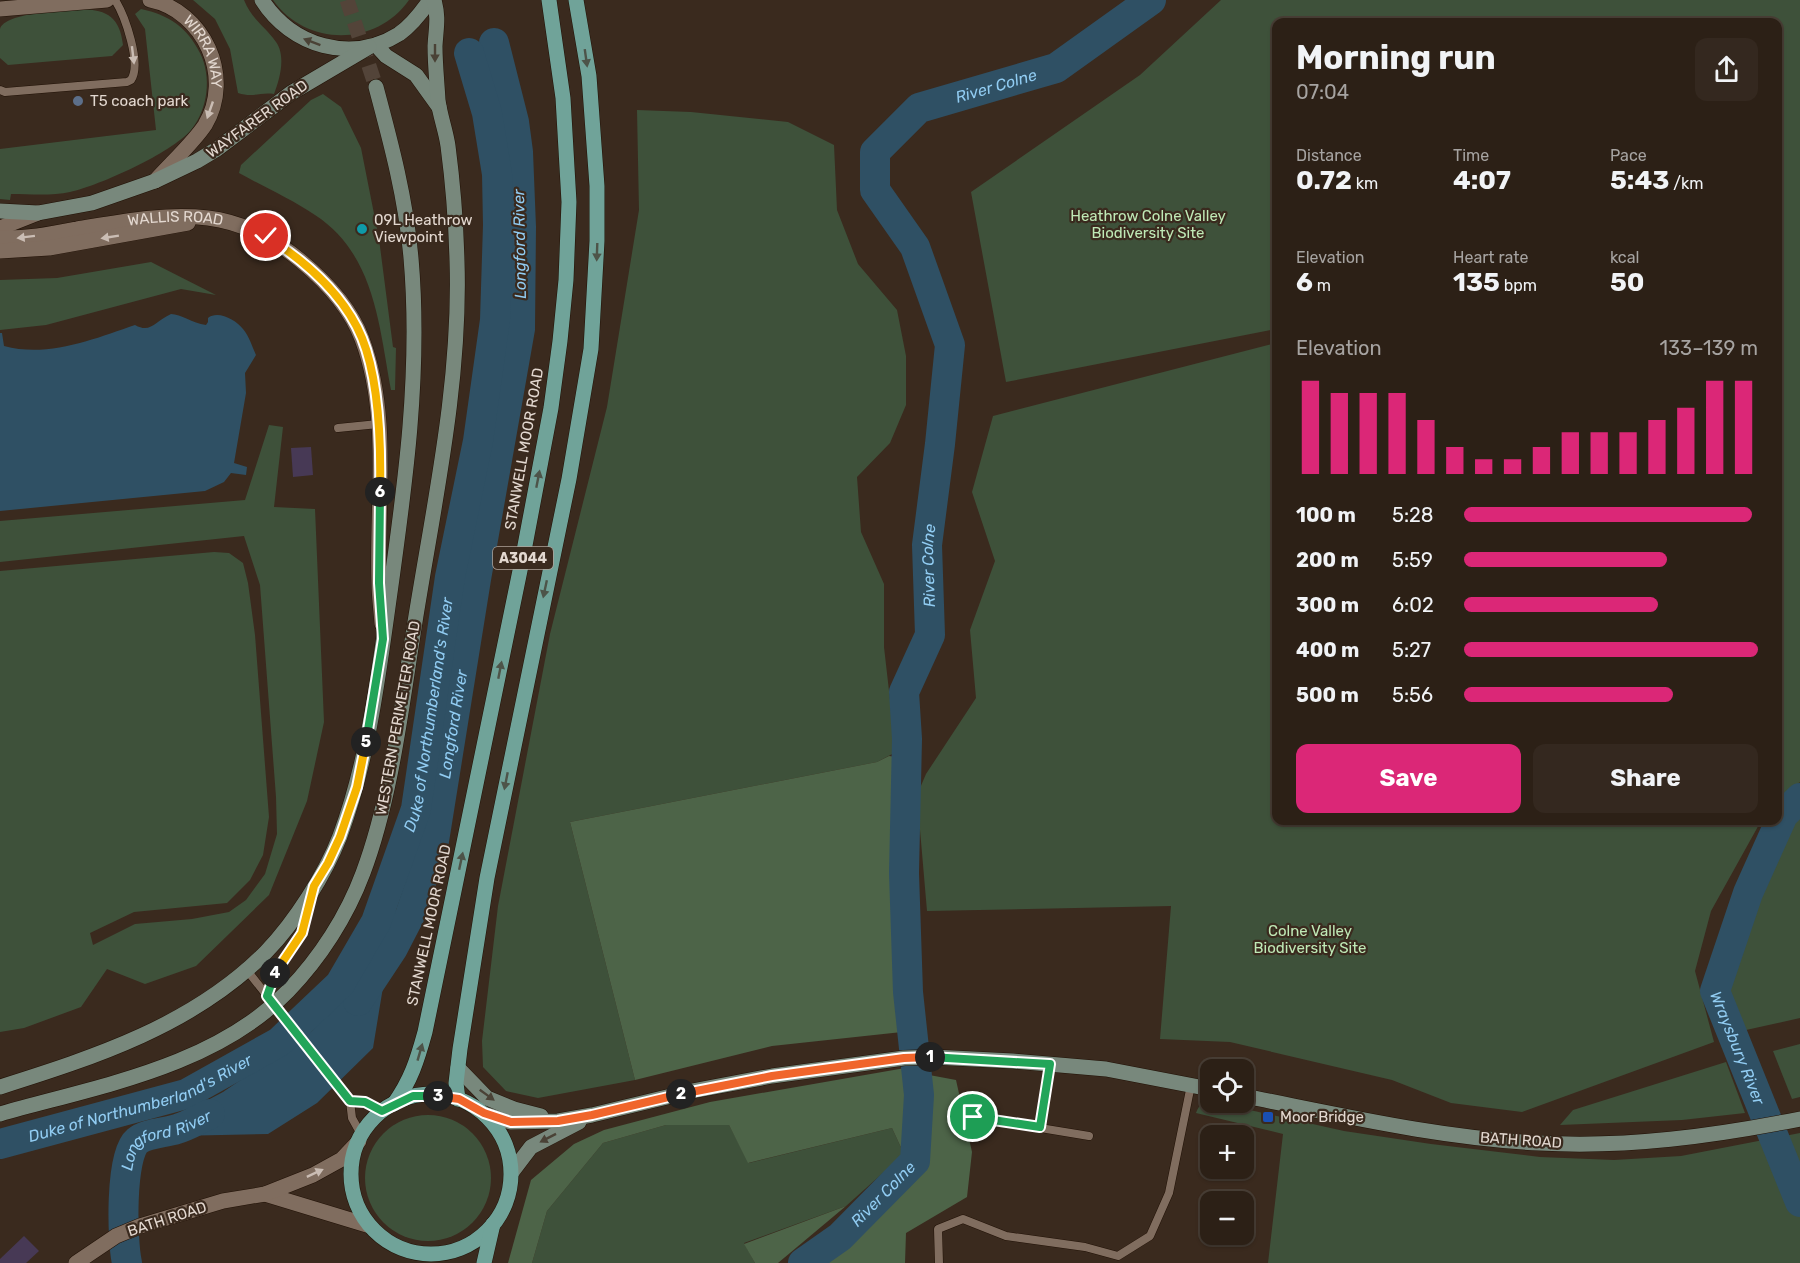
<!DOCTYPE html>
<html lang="en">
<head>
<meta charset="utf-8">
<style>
  :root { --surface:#2c2016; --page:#34281f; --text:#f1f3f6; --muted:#a6a3a1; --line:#483e35; --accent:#db2777 }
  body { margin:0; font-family:Rubik,sans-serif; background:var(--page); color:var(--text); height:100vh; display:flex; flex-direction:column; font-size:22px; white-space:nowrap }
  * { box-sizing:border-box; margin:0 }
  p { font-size:20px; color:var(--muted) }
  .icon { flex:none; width:33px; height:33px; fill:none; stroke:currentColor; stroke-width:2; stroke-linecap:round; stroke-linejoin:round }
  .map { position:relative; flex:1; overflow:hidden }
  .side { position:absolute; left:1272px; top:18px; width:510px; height:807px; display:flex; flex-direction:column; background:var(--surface); border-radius:12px; box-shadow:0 2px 4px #0004,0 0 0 2px var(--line) }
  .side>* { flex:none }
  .buttons { position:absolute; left:1200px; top:1059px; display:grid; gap:12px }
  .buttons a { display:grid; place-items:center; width:54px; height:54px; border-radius:12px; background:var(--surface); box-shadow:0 2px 4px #0004,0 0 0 2px var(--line); font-size:30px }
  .pin { position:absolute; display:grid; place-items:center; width:51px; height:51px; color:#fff; margin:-26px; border:3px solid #fff; border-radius:50%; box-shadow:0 2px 6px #0007 }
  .km { position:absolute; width:30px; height:30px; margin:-15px; border-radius:50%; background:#222; color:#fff; font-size:16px; line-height:30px; text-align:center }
  .round { display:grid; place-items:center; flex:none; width:63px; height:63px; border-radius:12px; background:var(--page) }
  .headline { display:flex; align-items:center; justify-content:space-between; height:102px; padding:0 24px }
  h1 { font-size:33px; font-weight:700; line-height:45px }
  .metrics { display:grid; grid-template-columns:repeat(3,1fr); gap:9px; height:102px; padding:6px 24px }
  .metrics div { display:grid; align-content:center }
  .metrics b { font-size:26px; font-weight:700 }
  .metrics small { font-size:16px; font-weight:400 }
  .metrics p { font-size:16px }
  .chart { height:168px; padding:12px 24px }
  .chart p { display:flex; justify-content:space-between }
  .chart svg { width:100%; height:108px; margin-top:6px; stroke:var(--accent); stroke-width:6 }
  .primary-button { display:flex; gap:12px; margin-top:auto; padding:12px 24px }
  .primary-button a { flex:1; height:69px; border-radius:12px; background:var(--accent); color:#fff; font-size:24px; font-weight:700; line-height:69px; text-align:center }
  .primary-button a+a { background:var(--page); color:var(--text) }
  ul { padding:0 24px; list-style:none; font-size:20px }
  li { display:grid; grid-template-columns:96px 72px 1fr; align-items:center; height:45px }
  li i { height:15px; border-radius:8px; background:var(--accent) }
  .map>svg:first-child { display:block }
</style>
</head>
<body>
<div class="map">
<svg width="1800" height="1263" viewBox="0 0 1800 1263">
  <rect width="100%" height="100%" fill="#3a2a1e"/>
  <g fill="#3e513a">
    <path d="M193 0H244C252 20 265 26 276 42 286 56 280 79 274 94 260 92 253 98 238 93L230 49 215 19Z"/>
    <path d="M273 0H409C376 47 306 47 273 0Z"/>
    <polygon points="1221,0 1800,0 1800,782 1778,801 1778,22 1276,22 1276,329 1006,382 971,192 1140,75"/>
    <path d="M82 9C108 10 120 18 123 45L112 56 8 65 0 58C0 50 0 37 0 29 5 12 65 11 82 9Z"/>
    <path d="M141 9C169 15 187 27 200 53 212 77 208 109 191 130 171 153 101 185 70 192 52 196 30 194 11 194L10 200 0 199V149L156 130 145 29 135 14Z"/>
    <path d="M323 94 341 107 361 148 379 239 393 347 396 348 395 390H391C379 326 375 254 315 215 291 199 264 187 239 173L241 165 311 100Z"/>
    <polygon points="637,110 691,112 788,122 834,145 837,210 858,264 897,310 906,356 906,405 890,443 857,477 861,532 884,584 884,647 896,752 877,762 570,822 635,1080 538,1098 506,1091 483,1067 482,1041 498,906 550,634 607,407 639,210"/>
    <polygon points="151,262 216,295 181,289 46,325 0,330 0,280 57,278"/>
    <polygon points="1276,343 1276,820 1761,821 1711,911 1695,971 1714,1042 1522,1112 1451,1103 1392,1080 1230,1042 1160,1039 1171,906 927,911 917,795 926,774 976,698 970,630 995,561 972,492 993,416"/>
    <polygon points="269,425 283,427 274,507 315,509 324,722 307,801 269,895 196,966 145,984 107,969 81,1007 24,1028 0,1032 0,571 214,552 229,553 243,563 248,583 255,635 269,817 263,855 250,880 227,903 134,912 90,933 93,945 135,924 192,919 229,912 246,900 265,874 277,834 276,797 260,585 244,536 0,562 0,521 245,500"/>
    <polygon points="1800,809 1800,1018 1746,1030 1727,990 1748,911 1790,818"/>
    <polygon points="1800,1044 1800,1097 1792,1099 1773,1051"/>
    <polygon points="1726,1062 1745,1113 1682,1120 1560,1125 1573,1110"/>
    <path d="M1210 1101 1344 1131 1431 1144 1540 1157 1614 1160 1681 1156 1800 1133V1263H1268L1283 1134 1196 1113C1199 1105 1202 1102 1210 1101Z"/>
    <circle cx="428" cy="1178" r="63"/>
    <polygon points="666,1125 729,1125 749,1163 892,1128 904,1154 846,1206 744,1243 755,1263 532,1263 547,1211 603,1143"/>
  </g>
  <g fill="#4d6448">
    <polygon points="889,756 897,757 891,873 902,1032 772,1046 635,1080 570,822 877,762"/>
    <polygon points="905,1068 904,1154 892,1128 748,1163 729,1125 666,1125 603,1143 547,1211 532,1263 508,1263 531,1180 574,1144 604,1130 710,1102"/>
    <polygon points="924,1074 956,1080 972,1152 967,1197 906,1233 905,1263 822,1263 898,1196 928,1165"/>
    <polygon points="846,1206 778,1263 755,1263 744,1244"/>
  </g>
  <g fill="#2f5064">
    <path d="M171 314C181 314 192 323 206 325L208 322V318C218 310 236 320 243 329 249 336 252 346 256 355L245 373 246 393 234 463 247 467 246 475 231 473 224 482 205 491 0 511V333H2L4 346C48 358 94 339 135 325 151 334 155 321 171 314Z"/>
    <polygon points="370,961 386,969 373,1048 317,1103 268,1134 175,1136 170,1120 223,1092 312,1031"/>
  </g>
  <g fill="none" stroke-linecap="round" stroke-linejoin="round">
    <g stroke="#2f5064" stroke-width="30">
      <path id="s1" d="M1800 798 1783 815 1748 893 1715 991 1800 1202"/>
      <path id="s2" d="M358 1001 393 948 410 915 433 847 476 579 520 329 521 227 518 152 514 122 494 43"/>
      <path id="s3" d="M0 1144 186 1094 279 1042 340 984 376 922 416 809 450 577 478 441 495 320 498 225 497 174 487 113 469 53"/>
      <path id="s4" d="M127 1263C122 1241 120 1155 137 1141 146 1133 165 1133 177 1129 188 1126 199 1119 210 1114"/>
      <path id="s5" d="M803 1263 840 1237 915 1161 919 1095 908 992 904 873 907 739 904 692 930 635 927 545 940 444 950 345 915 247 875 190V152L919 108 1056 68 1151 0"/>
    </g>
  </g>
  <g fill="#473955">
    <polygon points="311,447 313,475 293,477 291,448"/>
    <polygon points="24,1236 39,1251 26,1263 0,1263 0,1259"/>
  </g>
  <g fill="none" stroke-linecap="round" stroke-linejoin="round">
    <polyline stroke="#534439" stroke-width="15" stroke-dasharray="15 8" stroke-linecap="butt" points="347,0 376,87"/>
    <g stroke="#211207" stroke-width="9">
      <g id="lane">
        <path d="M0 90 5 92 127 82 131 80C142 64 125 16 115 0"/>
        <polyline points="338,428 378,424"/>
        <polyline points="246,969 350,1101 352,1118 362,1136"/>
        <polyline points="267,996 276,970 302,933 309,905"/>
        <polyline points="350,1101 365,1102 382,1111"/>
        <polyline points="973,1117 1089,1136"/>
        <polyline points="1040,1127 1050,1064"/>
        <polyline points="939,1263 938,1229 963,1219 1006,1236 1085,1247 1118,1256 1150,1236 1169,1193 1191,1085"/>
      </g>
    </g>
    <g stroke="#211207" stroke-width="16">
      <g id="street">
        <path id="s6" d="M150 0C204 11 234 77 205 125 194 142 169 165 155 181"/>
        <polyline points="0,9 107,0"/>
        <polyline points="0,228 38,213"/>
        <path id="s7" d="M0 238C26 239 51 234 77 229 120 222 164 213 208 218 242 222 275 239 301 261 325 281 351 309 362 339 391 416 376 503 379 583 379 596 381 610 382 624"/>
        <polyline points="0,251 49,248 188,223"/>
        <polyline points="265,1194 367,1225"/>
        <polyline points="76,1263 116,1236 140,1226 223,1201 265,1194 313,1175 342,1159 359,1141"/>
      </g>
    </g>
    <g stroke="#211207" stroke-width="16">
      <g id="secondary">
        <path d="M262 0C291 46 351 64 399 34 412 25 421 13 430 0"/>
        <polyline points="376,45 386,56 416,75 439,107"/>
        <polyline points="0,211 38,213 92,203 155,181 197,161 217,149 291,93 369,47"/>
        <polyline points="458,1068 487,1098 514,1109 541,1116"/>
        <path d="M0 1087C95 1057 194 1025 266 952 295 922 325 875 340 836 368 760 378 679 389 600 405 486 421 373 411 258 406 199 391 143 376 87"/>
        <path d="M1244 1096C1341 1115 1439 1138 1539 1143 1627 1148 1714 1136 1800 1119"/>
        <path d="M0 1114C98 1086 214 1067 288 991 320 958 347 916 363 873 392 796 402 702 415 622 434 503 461 382 457 261 456 223 453 184 448 146 446 131 440 116 438 100 437 82 435 64 435 46 436 28 439 18 434 0"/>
        <polyline points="484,1114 511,1122 558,1121 592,1115 692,1091 772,1076 904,1058 933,1057 1013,1061 1106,1069 1210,1089"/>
        <polyline points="512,1172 531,1147 579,1122"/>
      </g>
    </g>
    <g stroke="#211207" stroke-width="16">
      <g id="primary">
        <circle cx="431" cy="1174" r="80"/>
        <polyline points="458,1099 456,1083 460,1049 487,878 569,479 591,349 597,241 597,186 589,76 576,0"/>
        <path d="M394 1104C411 1080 417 1061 425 1032L523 556 551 408 560 341 566 280 569 202 563 98 549 0"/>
        <polyline points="484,1263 493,1224"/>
      </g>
    </g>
    <use href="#lane" stroke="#806d5f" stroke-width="8"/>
    <use href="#street" stroke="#806d5f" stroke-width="15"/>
    <use href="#secondary" stroke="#78887c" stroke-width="15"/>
    <use href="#primary" stroke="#70a399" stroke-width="15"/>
  </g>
  <defs><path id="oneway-solid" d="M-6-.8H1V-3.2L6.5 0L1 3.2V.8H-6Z" transform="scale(1.5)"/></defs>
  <g fill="#4a4236">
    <use href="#oneway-solid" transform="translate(312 42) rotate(-159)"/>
    <use href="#oneway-solid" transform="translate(435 53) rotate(90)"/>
    <use href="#oneway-solid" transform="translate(487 1095) rotate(36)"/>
    <use href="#oneway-solid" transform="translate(548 1138) rotate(153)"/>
  </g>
  <g fill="#cabdb4">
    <use href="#oneway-solid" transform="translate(133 55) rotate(83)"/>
    <use href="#oneway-solid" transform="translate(210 110) rotate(109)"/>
    <use href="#oneway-solid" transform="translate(26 237) rotate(173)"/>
    <use href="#oneway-solid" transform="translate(110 237) rotate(171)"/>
    <use href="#oneway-solid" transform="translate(315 1173) rotate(-25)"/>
  </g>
  <g fill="#4d5449">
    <use href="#oneway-solid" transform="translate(586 58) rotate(82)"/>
    <use href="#oneway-solid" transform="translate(597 252) rotate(92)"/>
    <use href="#oneway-solid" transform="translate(538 479) rotate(-79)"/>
    <use href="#oneway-solid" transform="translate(545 589) rotate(102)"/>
    <use href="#oneway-solid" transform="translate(500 670) rotate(-79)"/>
    <use href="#oneway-solid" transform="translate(506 781) rotate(101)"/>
    <use href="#oneway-solid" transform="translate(461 861) rotate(-78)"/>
    <use href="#oneway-solid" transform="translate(420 1052) rotate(-74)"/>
  </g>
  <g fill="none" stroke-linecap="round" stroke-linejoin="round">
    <g stroke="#fff" stroke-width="12">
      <polyline id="split-1" points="930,1057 1050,1064 1040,1127 973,1117"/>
    </g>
    <g stroke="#fff" stroke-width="12">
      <polyline id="split-2" points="681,1094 772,1076 904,1058 930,1057"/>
    </g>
    <g stroke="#fff" stroke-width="12">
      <polyline id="split-3" points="438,1096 459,1099 484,1113 511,1122 558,1121 592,1115 681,1094"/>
    </g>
    <g stroke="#fff" stroke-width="12">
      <polyline id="split-4" points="275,973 267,996 350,1101 365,1102 382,1111 413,1096 438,1096"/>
    </g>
    <g stroke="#fff" stroke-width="12">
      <polyline id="split-5" points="275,973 302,933 314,886 328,863 340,837 357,787 366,742"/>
    </g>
    <g stroke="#fff" stroke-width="12">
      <polyline id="split-6" points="366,742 383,639 379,583 380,492"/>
    </g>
    <g stroke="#fff" stroke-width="12">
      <path id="split-7" d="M266 236C305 261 344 294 362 338 379 380 381 446 380 492"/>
    </g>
    <use href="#split-1" stroke="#22a559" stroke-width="8"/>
    <use href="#split-2" stroke="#f0652b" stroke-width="8"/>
    <use href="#split-3" stroke="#f0652b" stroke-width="8"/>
    <use href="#split-4" stroke="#22a559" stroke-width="8"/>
    <use href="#split-5" stroke="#f5b400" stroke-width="8"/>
    <use href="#split-6" stroke="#22a559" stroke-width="8"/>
    <use href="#split-7" stroke="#f5b400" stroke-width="8"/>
  </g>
  <circle fill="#5c6f8a" stroke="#3a2a1e" stroke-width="2" cx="78" cy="101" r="6"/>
  <circle fill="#0f9aa8" stroke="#3a2a1e" stroke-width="2" cx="362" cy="229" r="6"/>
  <rect fill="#1a4fb4" stroke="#3a2a1e" stroke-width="2" x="1262" y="1111" width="12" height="12" rx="3"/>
  <g text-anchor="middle" stroke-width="4.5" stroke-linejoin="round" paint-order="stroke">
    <rect fill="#3a2a1e" stroke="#b0a49b" stroke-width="1.5" x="493" y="547" width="60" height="22" rx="4.5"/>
    <g font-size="14" font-weight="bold" fill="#e3d8d0">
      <text x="523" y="563">A3044</text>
    </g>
    <g font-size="15" fill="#e3d8d0" stroke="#3a2a1e">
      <text dy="5" stroke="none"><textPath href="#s6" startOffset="80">WIRRA WAY</textPath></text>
      <text transform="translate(257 119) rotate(-36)" y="5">WAYFARER ROAD</text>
      <text dy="5" stroke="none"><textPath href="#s7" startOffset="177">WALLIS ROAD</textPath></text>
      <text transform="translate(524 449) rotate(-80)" y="5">STANWELL MOOR ROAD</text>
      <text transform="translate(398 718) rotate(-80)" y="5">WESTERN PERIMETER ROAD</text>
      <text transform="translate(429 925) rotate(-78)" y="5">STANWELL MOOR ROAD</text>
      <text transform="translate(1521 1140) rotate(4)" y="5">BATH ROAD</text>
      <text transform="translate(167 1219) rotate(-18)" y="5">BATH ROAD</text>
    </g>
    <g font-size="15" fill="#e3d8d0" stroke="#3a2a1e" text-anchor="start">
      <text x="90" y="106">T5 coach park</text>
      <text x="374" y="225">09L Heathrow<tspan x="374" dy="17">Viewpoint</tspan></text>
      <text x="1280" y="1122">Moor Bridge</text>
    </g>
    <g font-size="15" fill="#bfe9b6" stroke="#3a2a1e">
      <text x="1148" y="221">Heathrow Colne Valley<tspan x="1148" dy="17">Biodiversity Site</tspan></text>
      <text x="1310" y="936">Colne Valley<tspan x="1310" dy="17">Biodiversity Site</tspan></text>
    </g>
    <g font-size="16" font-style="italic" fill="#91ccf2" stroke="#3a2a1e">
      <text dy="6" stroke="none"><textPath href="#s5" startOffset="1330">River Colne</textPath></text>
      <text transform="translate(519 244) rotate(-91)" y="6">Longford River</text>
      <text dy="6" stroke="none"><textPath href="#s5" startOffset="754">River Colne</textPath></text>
      <text dy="6" stroke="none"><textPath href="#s3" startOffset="670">Duke of Northumberland's River</textPath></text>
      <text dy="6" stroke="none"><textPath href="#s2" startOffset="297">Longford River</textPath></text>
      <text dy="6" stroke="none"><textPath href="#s1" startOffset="274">Wraysbury River</textPath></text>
      <text dy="6" stroke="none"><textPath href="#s3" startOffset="148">Duke of Northumberland's River</textPath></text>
      <text dy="6" stroke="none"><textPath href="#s4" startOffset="148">Longford River</textPath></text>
      <text dy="6" stroke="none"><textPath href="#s5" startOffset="106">River Colne</textPath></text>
    </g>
  </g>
</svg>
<div class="buttons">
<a><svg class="icon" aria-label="locate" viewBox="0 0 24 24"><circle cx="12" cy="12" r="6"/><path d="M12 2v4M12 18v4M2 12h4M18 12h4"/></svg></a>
<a>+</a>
<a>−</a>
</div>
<div class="pin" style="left:973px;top:1117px;background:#1e9e55"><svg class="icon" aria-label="arrive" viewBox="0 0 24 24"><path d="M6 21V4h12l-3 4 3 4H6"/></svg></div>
<div class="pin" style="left:266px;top:236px;background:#d93025"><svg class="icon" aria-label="check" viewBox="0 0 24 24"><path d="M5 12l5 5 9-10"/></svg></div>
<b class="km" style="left:930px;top:1057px">1</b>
<b class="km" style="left:681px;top:1094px">2</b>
<b class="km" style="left:438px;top:1096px">3</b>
<b class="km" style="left:275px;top:973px">4</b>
<b class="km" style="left:366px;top:742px">5</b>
<b class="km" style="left:380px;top:492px">6</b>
<section class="side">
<div class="headline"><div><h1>Morning run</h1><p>07:04</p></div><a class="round"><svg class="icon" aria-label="share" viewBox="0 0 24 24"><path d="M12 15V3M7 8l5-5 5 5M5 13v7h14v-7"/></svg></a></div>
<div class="metrics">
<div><p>Distance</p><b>0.72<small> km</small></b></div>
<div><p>Time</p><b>4:07</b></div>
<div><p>Pace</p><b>5:43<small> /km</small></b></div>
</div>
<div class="metrics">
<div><p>Elevation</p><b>6<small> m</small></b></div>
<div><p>Heart rate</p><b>135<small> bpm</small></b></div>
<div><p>kcal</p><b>50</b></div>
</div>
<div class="chart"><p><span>Elevation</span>133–139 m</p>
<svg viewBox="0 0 160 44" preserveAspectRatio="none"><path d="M5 44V6M15 44V11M25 44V11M35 44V11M45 44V22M55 44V33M65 44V38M75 44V38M85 44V33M95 44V27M105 44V27M115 44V27M125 44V22M135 44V17M145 44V6M155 44V6"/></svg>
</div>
<ul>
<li><b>100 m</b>5:28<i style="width:98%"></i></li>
<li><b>200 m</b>5:59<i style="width:69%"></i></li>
<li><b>300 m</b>6:02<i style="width:66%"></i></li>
<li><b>400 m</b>5:27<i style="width:100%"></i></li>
<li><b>500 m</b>5:56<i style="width:71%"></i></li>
</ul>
<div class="primary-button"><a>Save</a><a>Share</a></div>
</section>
</div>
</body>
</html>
